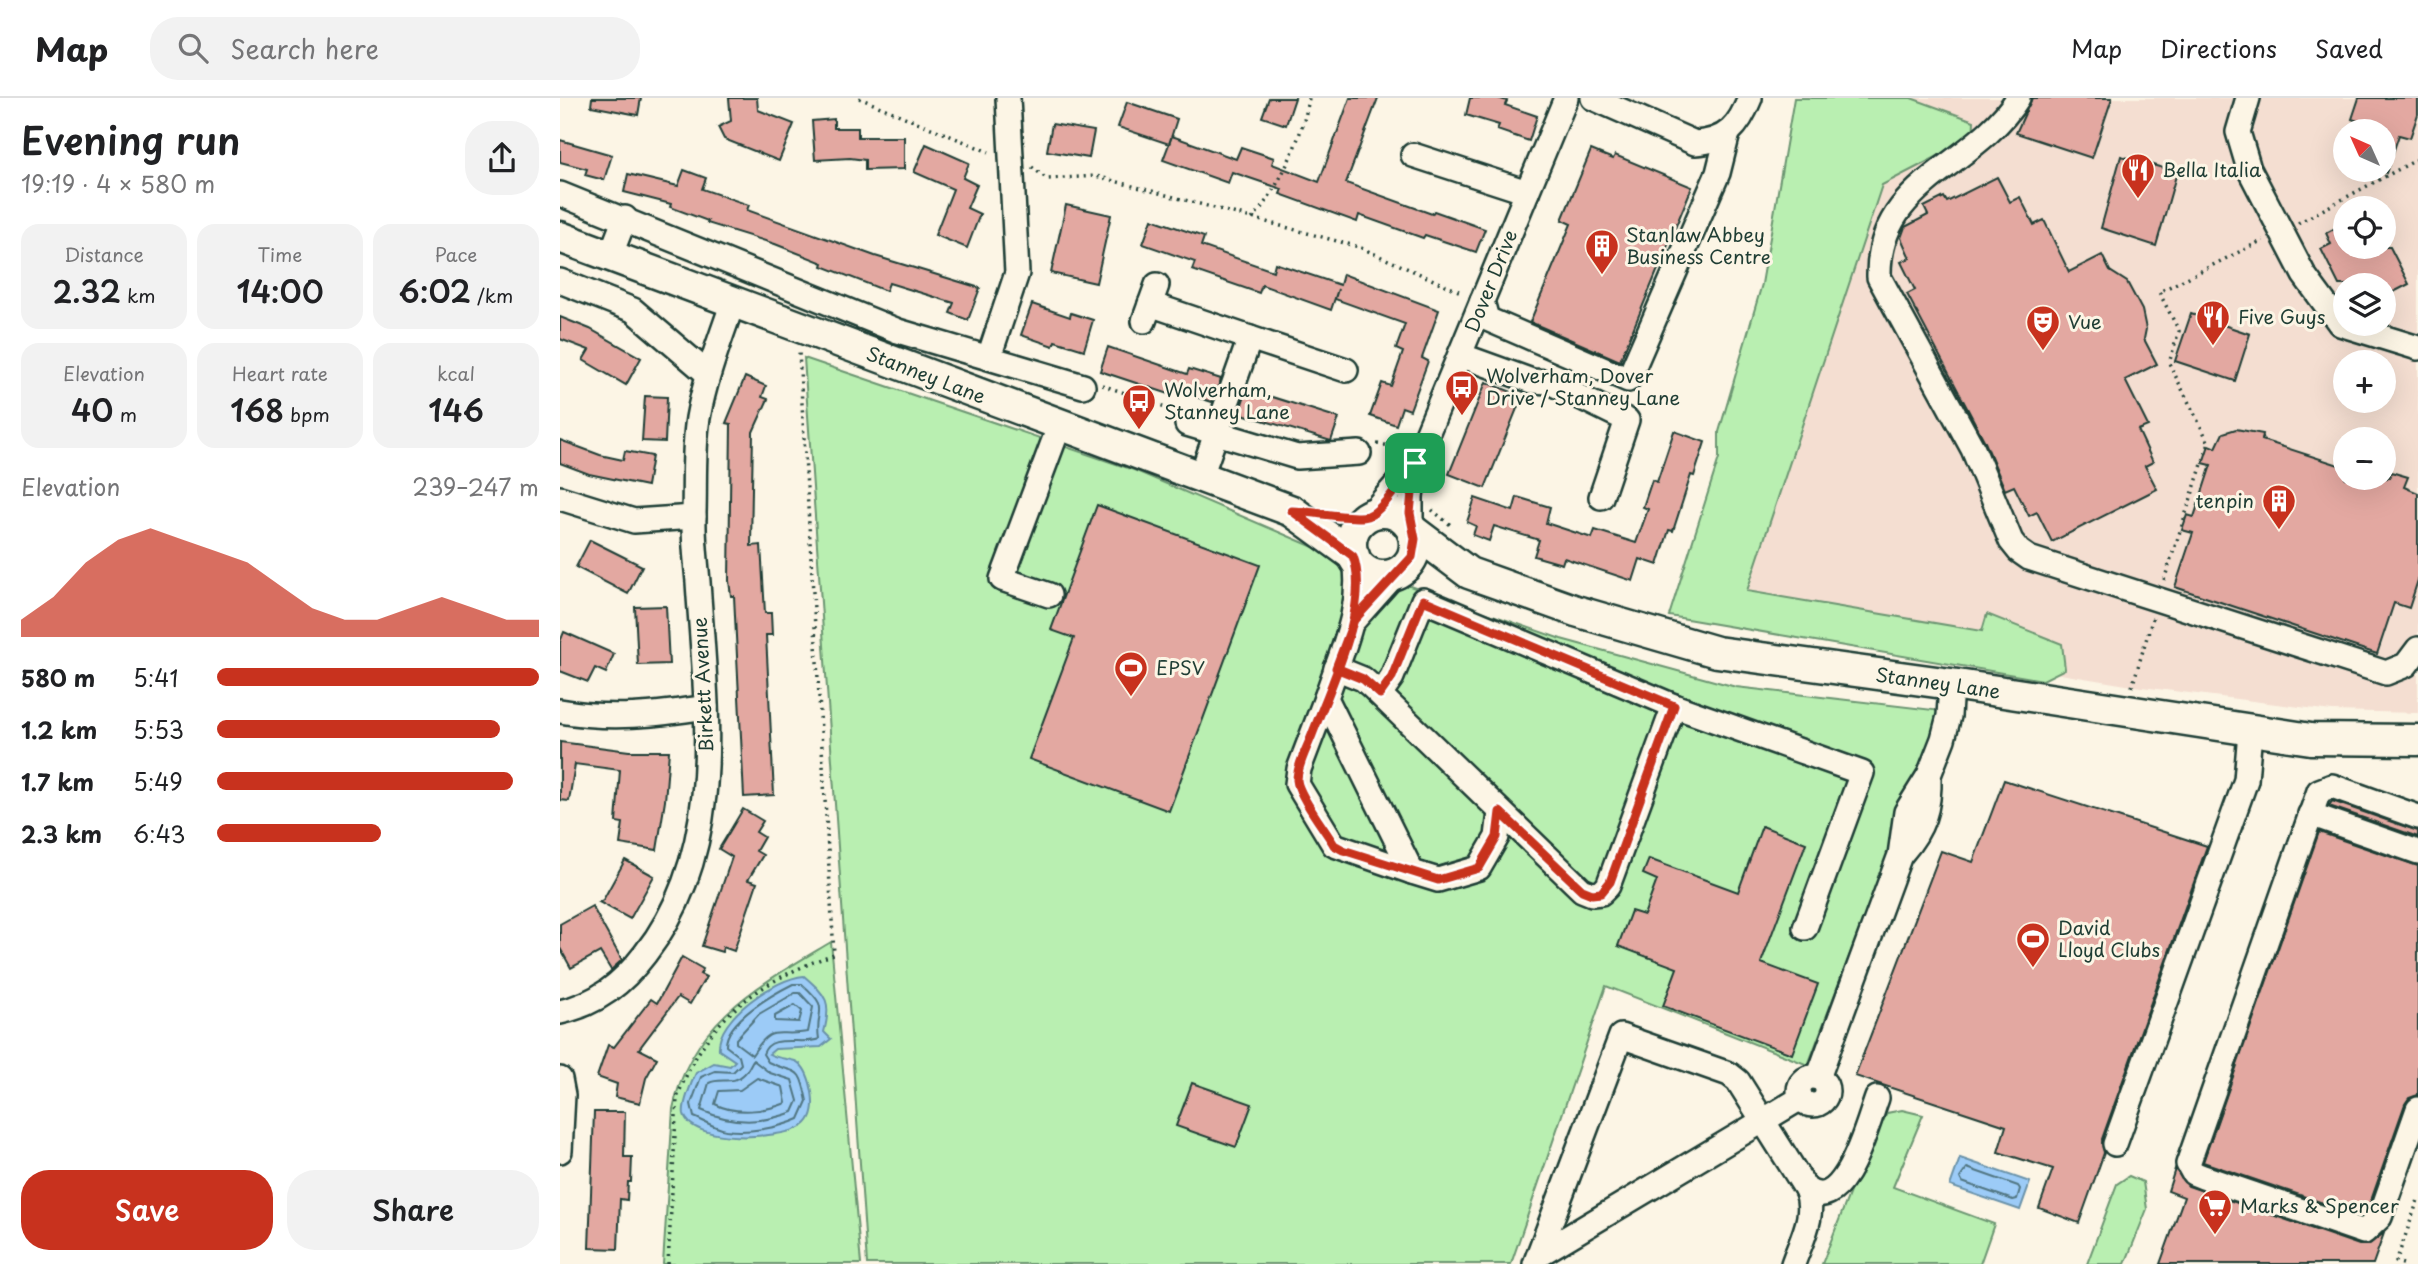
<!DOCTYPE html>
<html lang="en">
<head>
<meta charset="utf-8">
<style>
  :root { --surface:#fff; --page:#f2f2f2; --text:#202124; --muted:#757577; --line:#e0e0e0; --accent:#c8321e }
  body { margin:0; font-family:"Playpen Sans",sans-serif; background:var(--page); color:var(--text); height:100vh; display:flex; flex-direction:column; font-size:26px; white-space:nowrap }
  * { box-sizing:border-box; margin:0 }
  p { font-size:23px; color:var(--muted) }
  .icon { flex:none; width:38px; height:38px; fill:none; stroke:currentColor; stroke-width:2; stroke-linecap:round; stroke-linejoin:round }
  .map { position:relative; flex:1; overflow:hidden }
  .drawer { display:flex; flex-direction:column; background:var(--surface); width:560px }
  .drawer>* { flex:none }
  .needle { width:46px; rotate:315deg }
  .tools { position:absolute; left:1773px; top:21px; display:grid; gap:14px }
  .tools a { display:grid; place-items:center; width:63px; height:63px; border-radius:50%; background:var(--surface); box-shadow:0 7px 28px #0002; font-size:35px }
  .pin { position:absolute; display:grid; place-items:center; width:60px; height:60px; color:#fff; margin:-30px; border-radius:14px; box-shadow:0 4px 10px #0006 }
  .round { display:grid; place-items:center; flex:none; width:74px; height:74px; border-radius:28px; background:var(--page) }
  .head { display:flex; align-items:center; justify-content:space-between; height:119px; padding:0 21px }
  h1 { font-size:38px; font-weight:600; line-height:52px }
  .stats { display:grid; grid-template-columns:repeat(3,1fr); gap:10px; height:119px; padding:7px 21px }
  .stats div { display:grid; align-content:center; border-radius:18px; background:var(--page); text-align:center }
  .stats b { font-size:30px; font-weight:600 }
  .stats small { font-size:19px; font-weight:400 }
  .stats p { font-size:19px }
  .chart { height:196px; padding:14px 21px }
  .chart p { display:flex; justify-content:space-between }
  .chart svg { width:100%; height:126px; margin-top:7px; fill:var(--accent); opacity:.7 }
  .cta { display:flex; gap:14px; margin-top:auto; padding:14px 21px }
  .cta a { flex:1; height:80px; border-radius:28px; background:var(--accent); color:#fff; font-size:28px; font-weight:600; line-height:80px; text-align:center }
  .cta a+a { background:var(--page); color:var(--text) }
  ul { padding:0 21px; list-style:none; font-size:23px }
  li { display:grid; grid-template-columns:112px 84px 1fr; align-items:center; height:52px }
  li i { height:18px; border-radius:9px; background:var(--accent) }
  header { display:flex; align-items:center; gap:42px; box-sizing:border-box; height:98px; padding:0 35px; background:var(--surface); border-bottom:2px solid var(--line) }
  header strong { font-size:33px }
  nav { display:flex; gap:38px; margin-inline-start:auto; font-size:24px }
  .search { width:490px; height:63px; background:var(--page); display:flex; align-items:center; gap:18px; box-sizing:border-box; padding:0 24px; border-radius:28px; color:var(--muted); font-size:26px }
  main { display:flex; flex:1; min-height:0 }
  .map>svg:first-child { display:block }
</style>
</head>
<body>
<header>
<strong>Map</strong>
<div class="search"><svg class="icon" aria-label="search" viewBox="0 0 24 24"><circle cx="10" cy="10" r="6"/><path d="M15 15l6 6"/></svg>Search here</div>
<nav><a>Map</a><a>Directions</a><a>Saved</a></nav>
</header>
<main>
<section class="drawer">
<div class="head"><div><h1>Evening run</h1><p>19:19 · 4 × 580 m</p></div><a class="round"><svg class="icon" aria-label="share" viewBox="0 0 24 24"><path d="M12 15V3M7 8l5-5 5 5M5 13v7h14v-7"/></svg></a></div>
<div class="stats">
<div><p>Distance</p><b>2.32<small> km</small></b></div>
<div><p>Time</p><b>14:00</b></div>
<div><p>Pace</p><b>6:02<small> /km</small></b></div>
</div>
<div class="stats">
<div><p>Elevation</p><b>40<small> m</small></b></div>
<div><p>Heart rate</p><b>168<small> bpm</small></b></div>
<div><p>kcal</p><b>146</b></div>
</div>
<div class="chart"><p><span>Elevation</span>239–247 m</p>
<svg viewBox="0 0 160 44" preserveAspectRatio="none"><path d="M0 44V38L10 30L20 18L30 10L40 6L50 10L60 14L70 18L80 26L90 34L100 38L110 38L120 34L130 30L140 34L150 38L160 38V44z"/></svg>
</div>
<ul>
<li><b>580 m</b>5:41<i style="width:100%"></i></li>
<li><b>1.2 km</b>5:53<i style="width:88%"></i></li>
<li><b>1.7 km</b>5:49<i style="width:92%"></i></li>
<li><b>2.3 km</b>6:43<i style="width:51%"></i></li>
</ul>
<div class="cta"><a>Save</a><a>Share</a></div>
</section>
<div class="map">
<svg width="1858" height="1166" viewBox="0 0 1858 1166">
  <rect width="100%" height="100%" fill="#fcf5e5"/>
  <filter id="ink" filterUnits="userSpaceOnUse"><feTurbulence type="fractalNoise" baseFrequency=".0143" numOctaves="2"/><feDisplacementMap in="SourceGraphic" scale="14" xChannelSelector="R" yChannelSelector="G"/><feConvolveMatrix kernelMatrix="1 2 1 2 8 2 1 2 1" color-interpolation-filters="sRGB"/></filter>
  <g filter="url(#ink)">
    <path fill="#f4ded1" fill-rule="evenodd" d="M1325 0H1858V615L1772 613 1566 587 1440 566 1146 506ZM1785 33H1824V72H1785ZM1785 110H1824V149H1785ZM1785 187H1824V226H1785ZM1785 264H1824V303H1785ZM1785 341H1824V380H1785Z"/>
    <g fill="#b9efb1" stroke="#6c9672" stroke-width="2">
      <polygon points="1234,0 1351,0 1414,23 1413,40 1322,87 1187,493 1422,533 1427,516 1502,546 1505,571 1483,582 1109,518 1159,360 1159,334 1202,186"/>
      <polygon points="244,260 574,372 821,478 1001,541 1176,589 1382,613 1248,967 1046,888 951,1166 307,1166"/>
      <path d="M271 844 301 1166H103L113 1011C130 923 201 886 271 844Z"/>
      <polygon points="1342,1012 1363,1017 1333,1089 1434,1126 1420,1166 1262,1166 1295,1081 1327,1015"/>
      <polygon points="1569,1078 1583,1084 1587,1111 1565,1166 1527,1166 1557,1086"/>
    </g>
    <g fill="#9ccbf7" stroke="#6a92a9" stroke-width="2">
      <path d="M244 878C267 898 272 904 264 934L271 941 261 949 215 951 209 956C218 961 226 960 235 963 243 966 248 978 250 985 254 1000 257 1020 241 1029 219 1041 132 1046 124 1016 122 1007 132 983 136 975L154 965 170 968 175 963 159 952C156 920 216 880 244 878Z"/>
      <polygon points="1400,1060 1470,1084 1460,1112 1390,1088"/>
    </g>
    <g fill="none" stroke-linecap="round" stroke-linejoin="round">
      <g stroke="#517682" stroke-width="2">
        <path d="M233 886H242C273 913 254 911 259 941 242 948 210 934 203 956L208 964C237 978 239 964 247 1003L239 1021C219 1030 188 1035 166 1032 155 1030 144 1023 134 1019L131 1006 141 979 155 973 173 974 181 966 179 958 166 948C165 923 213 896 233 886Z"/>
        <path d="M235 895H240L253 909 248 934C215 940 213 924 192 957L176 945V941L199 916Z"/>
        <polygon points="235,907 242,913 239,924 215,923 215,918"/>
        <path d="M193 962 210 975 232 982 238 1003 233 1014C201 1026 171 1026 141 1012L149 985C160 979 173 987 183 977 188 973 190 967 193 962Z"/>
        <path d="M197 980 223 989 226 1005C206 1013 175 1017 155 1006L159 993 180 992Z"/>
        <polygon points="1407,1070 1458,1088 1460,1091 1457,1101 1453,1102 1402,1084 1400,1080"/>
      </g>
    </g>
    <g fill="#e3a8a1" stroke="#1f3d34" stroke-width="2">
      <polygon points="32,0 81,0 78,17 31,8"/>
      <polygon points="169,0 197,0 198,12 234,26 219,63 164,41 158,29 171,23"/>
      <polygon points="709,0 735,0 726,27 702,19"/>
      <polygon points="790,0 818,0 786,85 872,116 874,113 925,131 916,154 865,137 863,140 799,117 797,124 720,96 722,91 672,74 668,85 603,62 612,38 676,61 681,49 714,60 712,66 759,84"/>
      <polygon points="910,0 938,0 947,3 945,7 977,18 969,43 937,32 939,27 906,17"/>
      <polygon points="1472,0 1552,0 1532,60 1456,35"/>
      <polygon points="1799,0 1858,0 1858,16 1850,40 1839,37 1826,75 1824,74 1824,33 1798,33 1801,24 1792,21"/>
      <polygon points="567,4 617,21 609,46 558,29"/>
      <polygon points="274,21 274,30 298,30 298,39 344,39 344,71 305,72 305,62 290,60 255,62 252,23"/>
      <polygon points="492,26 534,33 529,60 487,53"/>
      <polygon points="0,42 52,57 44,82 25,77 27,71 0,64"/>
      <polygon points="366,46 409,65 403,80 417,87 407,110 420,116 407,150 375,137 393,91 354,74"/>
      <polygon points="1031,52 1053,61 1055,57 1132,89 1060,263 970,224 1011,126 1002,122"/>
      <polygon points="1561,58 1617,74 1596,148 1541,130"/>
      <polygon points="124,72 146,80 142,91 189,107 187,112 315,158 420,190 408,222 390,215 394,205 329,185 326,193 262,168 263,165 215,146 147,125 148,123 110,109 111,106 64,94 68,76 118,88"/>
      <polygon points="1437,79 1450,104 1460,99 1474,127 1484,122 1509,174 1542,157 1550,173 1567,184 1582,212 1586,231 1584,241 1597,266 1565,282 1588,328 1578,332 1593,364 1585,368 1597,391 1492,444 1477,414 1469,418 1454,388 1445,392 1425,344 1347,196 1355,192 1341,164 1350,160 1341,140 1345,129 1368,117 1364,109 1384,99 1387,104"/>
      <polygon points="506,107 551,117 536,185 491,175"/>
      <polygon points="592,121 644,139 641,148 713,173 715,165 780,187 783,176 879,212 862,260 868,263 850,312 842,309 836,327 810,318 822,285 831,288 843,254 836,251 845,226 775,201 778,191 771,212 702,187 699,195 632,172 635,164 583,146"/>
      <polygon points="1785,125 1785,149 1830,149 1849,186 1824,199 1824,187 1779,187 1761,151 1771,146 1766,135"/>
      <polygon points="472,206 510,219 511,215 533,222 524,252 495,243 493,248 461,237"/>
      <polygon points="1631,216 1690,236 1675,283 1615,263"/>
      <polygon points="0,219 30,231 81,260 66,287 23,262 29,252 0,241"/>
      <polygon points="548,249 627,276 629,271 661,281 652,304 614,292 612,297 540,273"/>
      <polygon points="185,279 206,288 202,299 208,301 193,334 191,448 201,447 205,515 211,515 212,537 206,537 214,697 184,699 174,498 171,498 169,483 171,326 166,325"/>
      <polygon points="926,284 962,298 925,390 889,376"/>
      <polygon points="687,291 779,320 771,343 679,315"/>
      <polygon points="85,298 107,299 105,344 82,343"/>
      <polygon points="1676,331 1703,336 1702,342 1785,369 1785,380 1829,380 1831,374 1848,379 1844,389 1858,395 1858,482 1849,510 1834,505 1817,556 1615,489 1633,435 1622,432 1627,417 1634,419 1651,367 1643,365 1649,347 1656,350 1663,335"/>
      <polygon points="1114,333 1145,344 1134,378 1131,377 1113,433 1109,432 1098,467 1080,461 1073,483 1004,460 1002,466 974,458 979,442 934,428 929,443 913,437 916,428 907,424 915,400 953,413 957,399 990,409 986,425 1032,440 1035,432 1076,445 1088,411 1083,409 1092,382 1097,384"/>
      <polygon points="0,342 40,357 63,362 65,353 92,358 87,388 29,376 0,365"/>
      <polygon points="537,407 700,467 609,713 469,661 514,540 491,532"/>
      <polygon points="30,442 82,468 68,496 16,469"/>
      <polygon points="106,508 109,566 78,567 75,509"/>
      <polygon points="4,534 54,556 46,575 35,570 28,584 0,573 0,544"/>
      <polygon points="0,644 69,653 109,653 105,703 97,752 60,746 63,725 56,724 60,672 15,666 9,703 0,702"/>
      <polygon points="1444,682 1647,748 1542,1041 1544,1055 1519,1125 1479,1110 1493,1071 1438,1054 1446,1028 1295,978 1381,753 1413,764"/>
      <polygon points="1772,703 1858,733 1858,739 1769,708"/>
      <polygon points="183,711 203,723 196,734 204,739 196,753 203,757 188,782 197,785 174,853 163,849 162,854 142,848 172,759 159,751"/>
      <polygon points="1202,728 1246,745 1201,865 1258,886 1232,956 1103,908 1117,870 1058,848 1071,813 1084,817 1097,782 1083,776 1089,761 1178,794"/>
      <polygon points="1759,734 1858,768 1858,997 1849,1000 1845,1006 1808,1111 1801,1118 1643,1064"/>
      <polygon points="65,762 94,778 70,821 39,804 43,802"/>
      <polygon points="32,808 62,862 51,872 40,854 11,870 0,850 0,826"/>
      <polygon points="122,859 143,871 140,876 146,879 130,906 118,899 79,951 97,960 86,980 80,1005 55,999 57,986 37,979 48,947 54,949 91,901 97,905"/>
      <polygon points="632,985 692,1006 676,1049 616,1028"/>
      <polygon points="34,1014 65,1014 64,1059 72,1059 71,1084 68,1084 67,1102 60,1101 58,1151 29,1150"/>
      <polygon points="1615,1071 1628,1088 1799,1147 1808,1147 1824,1135 1813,1166 1600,1166 1624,1099 1608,1093"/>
    </g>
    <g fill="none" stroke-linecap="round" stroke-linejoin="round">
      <g stroke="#1f3d34" stroke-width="28">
        <g id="minor">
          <path d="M1033 0 1135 45C1167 43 1179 28 1190 0"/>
          <path d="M1458 0C1414 70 1317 83 1319 179L1413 351 1451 443 1459 453 1469 460 1826 575 1846 567 1858 551"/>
          <polyline points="1688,0 1678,34 1689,71 1744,177 1780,226 1858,250"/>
          <polyline points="853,57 967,94"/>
          <polyline points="0,96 338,233 523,288"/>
          <polyline points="51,156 65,120"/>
          <polyline points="0,183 73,212 148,276"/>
          <polyline points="922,203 927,221 1068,282 1158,75 1168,35"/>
          <polyline points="590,206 690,240"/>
          <polyline points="584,223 597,187"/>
          <polyline points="900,257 972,283 989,284 1067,322 1041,399"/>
          <polyline points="429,259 457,175 448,0"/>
          <polyline points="627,326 737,359 799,355"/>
          <polyline points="641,378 690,240 786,272"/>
          <polyline points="0,400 74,423 134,419"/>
          <polyline points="811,416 855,365"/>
          <polyline points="851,430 851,399 855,365 1006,0"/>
          <path d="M795 461C803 513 782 551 766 600L852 774 878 782 919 770 937 739 940 714"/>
          <polyline points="489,497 442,481 500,326"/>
          <polyline points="794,522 836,475"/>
          <polyline points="776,570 803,581 811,588 1022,792 1032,796 1041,795 1048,788 1114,608"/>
          <polyline points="820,596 832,579 863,502 1114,608 1302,675 1245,830"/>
          <polyline points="766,600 739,671 737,686 774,747 852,774"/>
          <path d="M0 613C50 622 96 617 146 609"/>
          <polyline points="1750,716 1858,754"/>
          <polyline points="1858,719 1772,688 1759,693 1628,1066 1633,1075 1643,1079 1804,1134 1820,1119 1858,1011"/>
          <path d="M1342 755C1363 731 1370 710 1369 678"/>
          <path d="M0 914C37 906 63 885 85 856 168 750 146 609 138 484 136 461 133 438 134 415 135 384 133 351 138 320 145 280 160 242 173 204"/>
          <circle cx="1253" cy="993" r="14"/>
          <polyline points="1258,980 1340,757 1346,714 1369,677 1383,641 1389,618 1391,586"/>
          <polyline points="0,981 3,997 0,1053"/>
          <polyline points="1555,1046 1686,682 1690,633"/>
          <polyline points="980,1156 1241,1000"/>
          <path d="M975 1166 1061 938 1169 976 1178 983 1246 1091C1284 1120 1308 1024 1317 1000"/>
          <path d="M1233 1166C1241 1142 1257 1116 1246 1091"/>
        </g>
      </g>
      <g stroke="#1f3d34" stroke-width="35">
        <g id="major">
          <polyline points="0,139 732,413 794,458"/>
          <circle cx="823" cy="446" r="32"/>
          <polyline points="852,432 909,475 1016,513 1157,554 1391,586 1751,641 1858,642"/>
        </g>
      </g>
      <g stroke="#1f3d34" stroke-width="3.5" stroke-dasharray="2 5" stroke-linecap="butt">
        <polyline points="299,0 429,54"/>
        <polyline points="472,69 487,81 536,78 799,149 903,195"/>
        <path d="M692 121C718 93 743 38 749 0"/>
        <polyline points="1738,125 1858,61"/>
        <polyline points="542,287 611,311"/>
        <polyline points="817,346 840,349"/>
        <polyline points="872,412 893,429"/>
        <polyline points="1604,482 1649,345 1609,265 1619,233 1599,194 1703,142"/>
        <polyline points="1572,589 1593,519"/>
        <path d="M108 1166 117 1000C147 919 196 885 274 856L239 254"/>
        <polyline points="1843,1166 1836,1164 1858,1102"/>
      </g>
      <use href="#minor" stroke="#fcf5e5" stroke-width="23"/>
      <use href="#major" stroke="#fcf5e5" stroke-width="30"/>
    </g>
  </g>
  <g fill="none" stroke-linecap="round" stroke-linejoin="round" filter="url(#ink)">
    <g stroke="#fff" stroke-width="14">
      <path id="route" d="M855 365C843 379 824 412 808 418 795 422 749 413 732 413L793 458C811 507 770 589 752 637 747 650 737 668 737 682 738 697 766 733 774 747L783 752 878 782 919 770 937 739 940 714 1022 792 1032 796 1041 795 1050 784 1114 608 863 502 832 579 820 596 803 581 776 570 794 522 852 459 855 441 850 415 855 365"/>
    </g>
    <use href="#route" stroke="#c8321e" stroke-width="9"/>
  </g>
  <defs>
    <g id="restaurant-pin" transform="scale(1.75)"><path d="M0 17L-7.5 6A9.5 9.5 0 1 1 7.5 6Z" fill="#c8321e" stroke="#fcf5e5"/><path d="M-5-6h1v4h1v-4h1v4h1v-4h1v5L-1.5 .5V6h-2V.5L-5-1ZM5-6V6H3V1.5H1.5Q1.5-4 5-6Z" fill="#fff"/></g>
    <g id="building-pin" transform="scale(1.75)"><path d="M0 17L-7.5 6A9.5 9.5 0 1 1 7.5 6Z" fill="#c8321e" stroke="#fcf5e5"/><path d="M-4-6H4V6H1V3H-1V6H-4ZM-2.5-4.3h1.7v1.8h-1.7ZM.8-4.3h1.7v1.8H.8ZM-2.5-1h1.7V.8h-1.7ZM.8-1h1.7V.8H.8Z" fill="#fff"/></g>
    <g id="theatre-pin" transform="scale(1.75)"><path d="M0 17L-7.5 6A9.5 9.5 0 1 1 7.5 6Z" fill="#c8321e" stroke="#fcf5e5"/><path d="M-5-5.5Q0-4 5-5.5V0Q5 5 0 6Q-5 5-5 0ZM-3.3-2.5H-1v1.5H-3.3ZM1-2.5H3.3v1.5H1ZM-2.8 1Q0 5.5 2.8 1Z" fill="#fff"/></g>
    <g id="bus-pin" transform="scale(1.75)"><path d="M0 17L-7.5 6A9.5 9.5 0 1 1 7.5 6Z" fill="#c8321e" stroke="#fcf5e5"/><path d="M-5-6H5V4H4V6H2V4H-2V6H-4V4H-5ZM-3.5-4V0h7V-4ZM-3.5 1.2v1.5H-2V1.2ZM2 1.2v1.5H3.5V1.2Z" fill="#fff"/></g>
    <g id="stadium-pin" transform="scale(1.75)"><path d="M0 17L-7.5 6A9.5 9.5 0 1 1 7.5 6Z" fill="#c8321e" stroke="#fcf5e5"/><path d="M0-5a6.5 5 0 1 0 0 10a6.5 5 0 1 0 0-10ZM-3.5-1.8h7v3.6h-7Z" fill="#fff"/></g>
    <g id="supermarket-pin" transform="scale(1.75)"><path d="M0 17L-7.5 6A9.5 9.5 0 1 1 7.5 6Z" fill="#c8321e" stroke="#fcf5e5"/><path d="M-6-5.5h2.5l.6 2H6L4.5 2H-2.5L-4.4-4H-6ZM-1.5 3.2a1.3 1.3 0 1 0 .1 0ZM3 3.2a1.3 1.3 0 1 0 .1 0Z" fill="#fff"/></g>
  </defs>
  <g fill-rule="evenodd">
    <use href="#restaurant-pin" x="1578" y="72"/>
    <use href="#building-pin" x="1042" y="148"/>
    <use href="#restaurant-pin" x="1653" y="219"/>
    <use href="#theatre-pin" x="1483" y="224"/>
    <use href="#bus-pin" x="902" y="289"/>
    <use href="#bus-pin" x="579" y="303"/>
    <use href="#building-pin" x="1719" y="403"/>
    <use href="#stadium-pin" x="571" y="570"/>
    <use href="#stadium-pin" x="1473" y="841"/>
    <use href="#supermarket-pin" x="1655" y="1108"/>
  </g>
  <g text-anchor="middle" stroke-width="6" stroke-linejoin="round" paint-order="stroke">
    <g font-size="19" fill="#1f3d34" stroke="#fcf5e5" text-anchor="start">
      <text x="1602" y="79">Bella Italia</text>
      <text x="1066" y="144">Stanlaw Abbey<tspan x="1066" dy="22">Business Centre</tspan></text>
      <text x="1678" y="226">Five Guys</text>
      <text x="1508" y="231">Vue</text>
      <text x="926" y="285">Wolverham, Dover<tspan x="926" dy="22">Drive / Stanney Lane</tspan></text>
      <text x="604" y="299">Wolverham,<tspan x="604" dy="22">Stanney Lane</tspan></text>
      <text x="1694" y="410" text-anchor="end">tenpin</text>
      <text x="596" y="577">EPSV</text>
      <text x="1498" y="837">David<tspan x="1498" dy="22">Lloyd Clubs</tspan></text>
      <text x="1680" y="1115">Marks &amp; Spencer</text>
    </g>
    <g font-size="19" fill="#1f3d34" stroke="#fcf5e5">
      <text transform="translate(931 183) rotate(-68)" y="7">Dover Drive</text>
      <text transform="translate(366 277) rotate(21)" y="7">Stanney Lane</text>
      <text transform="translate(1378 585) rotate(8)" y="7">Stanney Lane</text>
      <text transform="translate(143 587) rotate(-93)" y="7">Birkett Avenue</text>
    </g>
  </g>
</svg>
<div class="tools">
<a><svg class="needle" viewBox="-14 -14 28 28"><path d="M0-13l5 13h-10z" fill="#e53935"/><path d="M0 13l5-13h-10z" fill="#757577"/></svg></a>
<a><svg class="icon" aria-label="locate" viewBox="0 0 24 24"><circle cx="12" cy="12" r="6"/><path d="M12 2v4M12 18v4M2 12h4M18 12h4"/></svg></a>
<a><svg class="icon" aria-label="layers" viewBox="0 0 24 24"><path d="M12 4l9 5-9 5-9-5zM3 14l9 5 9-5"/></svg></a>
<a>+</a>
<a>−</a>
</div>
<div class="pin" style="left:855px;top:365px;background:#1e9e55"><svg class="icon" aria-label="arrive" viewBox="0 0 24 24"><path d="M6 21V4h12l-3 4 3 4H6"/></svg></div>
</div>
</main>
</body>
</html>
